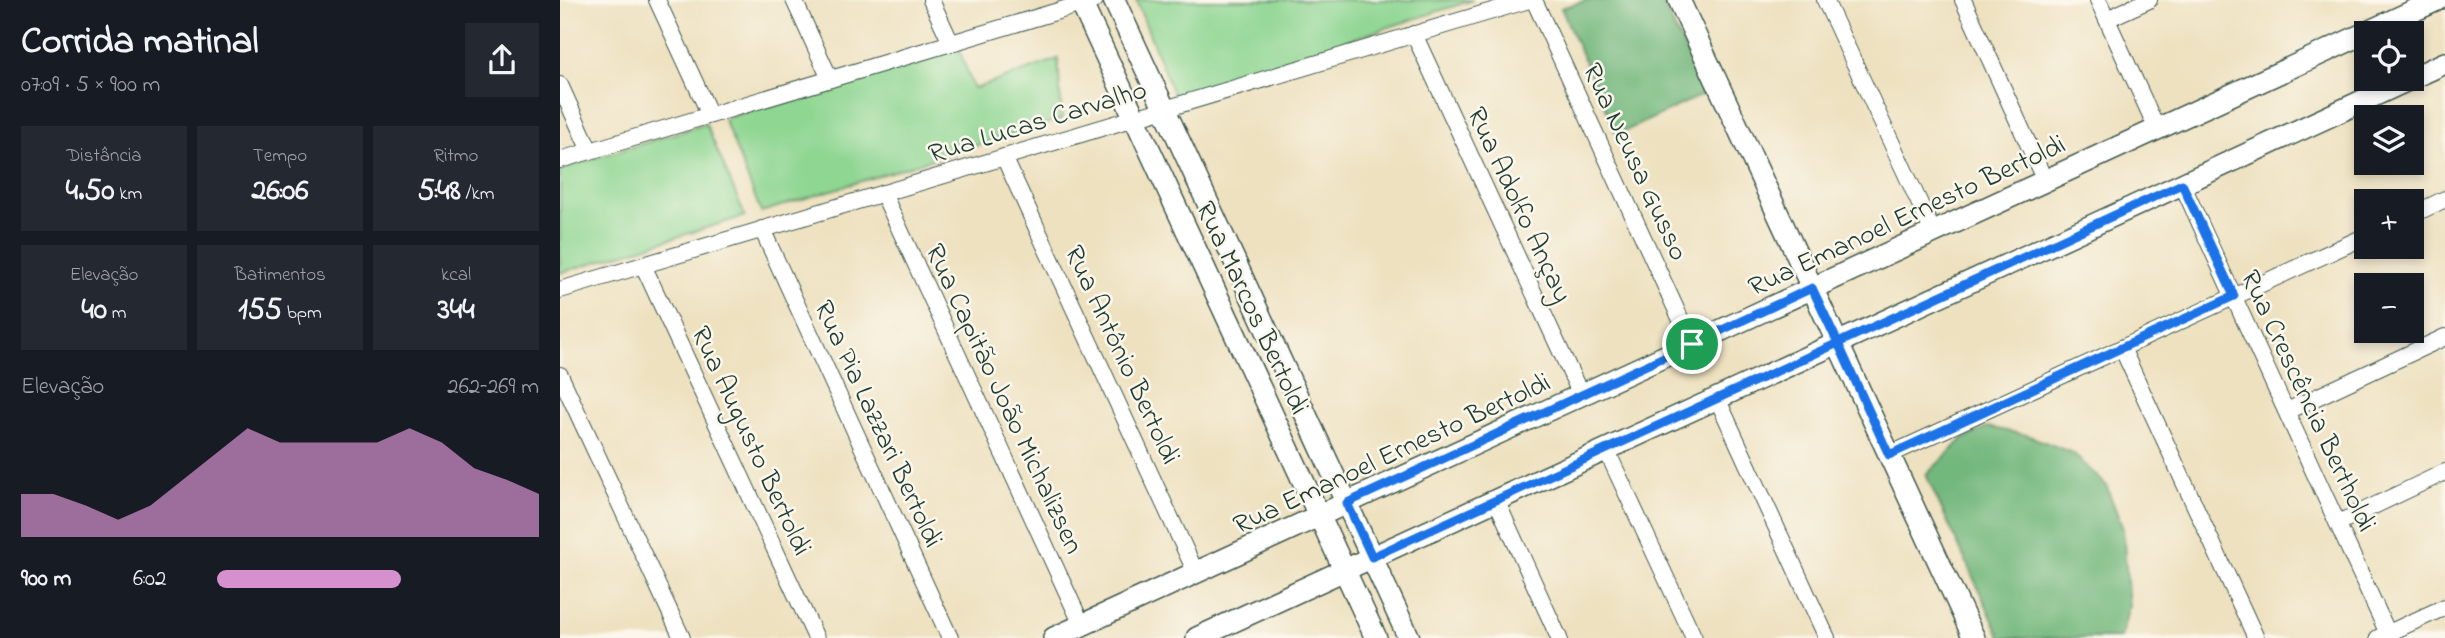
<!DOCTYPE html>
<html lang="pt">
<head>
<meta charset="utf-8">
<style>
  :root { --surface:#171b24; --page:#242831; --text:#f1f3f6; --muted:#9ea1a6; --accent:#d690ce }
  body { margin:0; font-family:"Indie Flower",sans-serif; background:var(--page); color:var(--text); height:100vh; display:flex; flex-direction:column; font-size:26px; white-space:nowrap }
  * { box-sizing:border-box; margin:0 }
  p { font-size:23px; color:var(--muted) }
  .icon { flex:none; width:38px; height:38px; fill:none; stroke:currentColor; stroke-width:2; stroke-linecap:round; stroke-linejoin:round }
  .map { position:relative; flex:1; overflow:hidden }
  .details { display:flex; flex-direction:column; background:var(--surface); width:560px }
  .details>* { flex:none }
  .controls { position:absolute; left:1794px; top:21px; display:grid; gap:14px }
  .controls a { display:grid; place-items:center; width:70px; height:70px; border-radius:0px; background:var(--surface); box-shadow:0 4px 10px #0003; font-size:35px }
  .pin { position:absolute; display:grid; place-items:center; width:60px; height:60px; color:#fff; margin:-30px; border:4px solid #fff; border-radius:50%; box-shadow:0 2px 7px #0007 }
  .round { display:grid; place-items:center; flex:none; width:74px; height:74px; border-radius:0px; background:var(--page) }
  .head { display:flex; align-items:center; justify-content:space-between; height:119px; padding:0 21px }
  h1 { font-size:38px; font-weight:800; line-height:52px }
  .stats { display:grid; grid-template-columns:repeat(3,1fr); gap:10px; height:119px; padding:7px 21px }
  .stats div { display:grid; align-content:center; border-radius:0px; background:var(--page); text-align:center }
  .stats b { font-size:30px; font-weight:800 }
  .stats small { font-size:19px; font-weight:400 }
  .stats p { font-size:19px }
  .chart { height:196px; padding:14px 21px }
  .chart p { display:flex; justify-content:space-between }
  .chart svg { width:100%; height:126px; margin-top:7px; fill:var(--accent); opacity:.7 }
  ul { padding:0 21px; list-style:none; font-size:23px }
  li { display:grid; grid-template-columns:112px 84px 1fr; align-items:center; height:52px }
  li i { height:18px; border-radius:9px; background:var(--accent) }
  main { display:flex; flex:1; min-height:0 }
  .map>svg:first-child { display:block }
</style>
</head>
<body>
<main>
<section class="details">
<div class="head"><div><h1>Corrida matinal</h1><p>07:09 · 5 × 900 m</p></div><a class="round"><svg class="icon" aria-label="share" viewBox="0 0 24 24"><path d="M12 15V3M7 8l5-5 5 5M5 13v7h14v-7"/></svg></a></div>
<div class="stats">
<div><p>Distância</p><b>4.50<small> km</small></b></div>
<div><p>Tempo</p><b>26:06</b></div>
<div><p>Ritmo</p><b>5:48<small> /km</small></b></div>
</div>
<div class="stats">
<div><p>Elevação</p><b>40<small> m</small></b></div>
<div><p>Batimentos</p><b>155<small> bpm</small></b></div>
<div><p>kcal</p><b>344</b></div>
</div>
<div class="chart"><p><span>Elevação</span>262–269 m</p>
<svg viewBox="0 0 160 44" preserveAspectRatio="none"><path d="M0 44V29L10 29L20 33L30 38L40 33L50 24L60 15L70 6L80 11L90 11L100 11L110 11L120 6L130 11L140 20L150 24L160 29V44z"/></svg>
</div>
<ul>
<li><b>900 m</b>6:02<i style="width:57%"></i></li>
</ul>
</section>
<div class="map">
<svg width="1885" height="638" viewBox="0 0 1885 638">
  <rect width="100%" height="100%" fill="#fbf7ec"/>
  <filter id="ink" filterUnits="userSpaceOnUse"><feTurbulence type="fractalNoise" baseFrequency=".0143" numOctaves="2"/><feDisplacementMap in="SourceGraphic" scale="14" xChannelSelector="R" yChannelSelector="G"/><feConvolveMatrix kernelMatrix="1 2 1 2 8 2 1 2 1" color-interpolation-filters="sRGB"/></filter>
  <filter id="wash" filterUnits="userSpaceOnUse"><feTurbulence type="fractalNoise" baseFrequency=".00686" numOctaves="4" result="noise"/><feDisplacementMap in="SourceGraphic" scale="28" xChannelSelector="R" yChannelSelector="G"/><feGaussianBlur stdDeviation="1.57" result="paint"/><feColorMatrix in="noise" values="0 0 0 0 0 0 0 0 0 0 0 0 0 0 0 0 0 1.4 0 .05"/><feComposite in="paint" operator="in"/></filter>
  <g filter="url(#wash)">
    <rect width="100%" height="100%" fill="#eee1c0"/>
    <g fill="#8ed692" stroke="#568a63" stroke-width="2">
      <polygon points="576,0 913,0 614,96"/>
      <polygon points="397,44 414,89 498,59 502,119 201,212 164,119"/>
      <polygon points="146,124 185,216 0,273 0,169"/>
    </g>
    <g fill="#72b77c" stroke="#487a58" stroke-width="2">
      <polygon points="1028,0 1101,0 1146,93 1057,135 1001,8"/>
      <polygon points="1427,427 1467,435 1513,453 1546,485 1563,529 1569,606 1561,638 1441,638 1366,475 1402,440"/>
    </g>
  </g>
  <g filter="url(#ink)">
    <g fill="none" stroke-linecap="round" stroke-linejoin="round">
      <g stroke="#3e5649" stroke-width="18">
        <g id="street">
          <polyline points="97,0 150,115"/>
          <polyline points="234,0 270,79"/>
          <polyline points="371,0 391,43"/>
          <polyline points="974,0 1132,344"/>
          <polyline points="1265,0 1373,232"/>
          <polyline points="1403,0 1485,181"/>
          <polyline points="1538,0 1597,129"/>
          <polyline points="1547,19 1589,0"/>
          <polyline points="854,34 1021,395"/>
          <polyline points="0,85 30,151"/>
          <polyline points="444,157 636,573"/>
          <polyline points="0,160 535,0"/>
          <polyline points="1622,184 1830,638"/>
          <polyline points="323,193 522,625"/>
          <polyline points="1852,215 1885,199"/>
          <polyline points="202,229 390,638"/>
          <polyline points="83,265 256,638"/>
          <polyline points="0,290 969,0"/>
          <polyline points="1562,348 1696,638"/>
          <polyline points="0,375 122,638"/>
          <polyline points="1157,398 1267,638"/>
          <polyline points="1727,411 1885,337"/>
          <polyline points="1046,449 1134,638"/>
          <polyline points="1329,455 1806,236"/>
          <polyline points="936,500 999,638"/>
          <polyline points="1778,523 1885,472"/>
          <polyline points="1818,638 1885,607"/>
        </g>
      </g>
      <g stroke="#3e5649" stroke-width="24">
        <g id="secondary">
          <polyline points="520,0 816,638"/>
          <polyline points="554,0 849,638"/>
          <polyline points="1119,0 1414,638"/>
          <polyline points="1852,78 1885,63"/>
          <polyline points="494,638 1877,0"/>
          <polyline points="637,638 1850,79"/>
        </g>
      </g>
      <use href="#street" stroke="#fff" stroke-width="16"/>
      <use href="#secondary" stroke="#fff" stroke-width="21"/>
    </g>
  </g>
  <g fill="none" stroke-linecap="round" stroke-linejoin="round" filter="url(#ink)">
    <g stroke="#fff" stroke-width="14">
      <polyline id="route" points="1132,344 787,503 812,557 1278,343 1329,455 1674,296 1622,184 1278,343 1252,288 1132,344"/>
    </g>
    <use href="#route" stroke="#1a73e8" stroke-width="9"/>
  </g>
  <g text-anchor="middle" stroke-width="5" stroke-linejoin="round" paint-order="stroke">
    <g font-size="28" fill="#1f3d34" stroke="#fbf7ec">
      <text transform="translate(477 120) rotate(-17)" y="10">Rua Lucas Carvalho</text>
      <text transform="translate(1077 161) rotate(65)" y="10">Rua Neusa Gusso</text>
      <text transform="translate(961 204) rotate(65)" y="10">Rua Adolfo Ançay</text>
      <text transform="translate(1346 214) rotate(-25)" y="10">Rua Emanoel Ernesto Bertoldi</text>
      <text transform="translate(694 307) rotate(65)" y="10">Rua Marcos Bertoldi</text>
      <text transform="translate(564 354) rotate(65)" y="10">Rua Antônio Bertoldi</text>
      <text transform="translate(446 398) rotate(65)" y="10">Rua Capitão João Michalizsen</text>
      <text transform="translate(1750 400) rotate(65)" y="10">Rua Crescência Bertholdi</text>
      <text transform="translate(320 423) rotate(65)" y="10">Rua Pia Lazzari Bertoldi</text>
      <text transform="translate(193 440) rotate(65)" y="10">Rua Augusto Bertoldi</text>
      <text transform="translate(831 452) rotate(-25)" y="10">Rua Emanoel Ernesto Bertoldi</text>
    </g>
  </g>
</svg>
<div class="controls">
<a><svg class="icon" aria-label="locate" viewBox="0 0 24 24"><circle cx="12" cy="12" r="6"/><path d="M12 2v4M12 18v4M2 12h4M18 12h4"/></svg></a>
<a><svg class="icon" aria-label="layers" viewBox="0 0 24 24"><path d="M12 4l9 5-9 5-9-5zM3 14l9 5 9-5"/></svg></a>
<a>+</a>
<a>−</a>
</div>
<div class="pin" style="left:1132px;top:344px;background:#1e9e55"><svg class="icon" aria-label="arrive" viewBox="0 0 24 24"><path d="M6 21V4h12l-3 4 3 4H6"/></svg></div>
</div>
</main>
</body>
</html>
